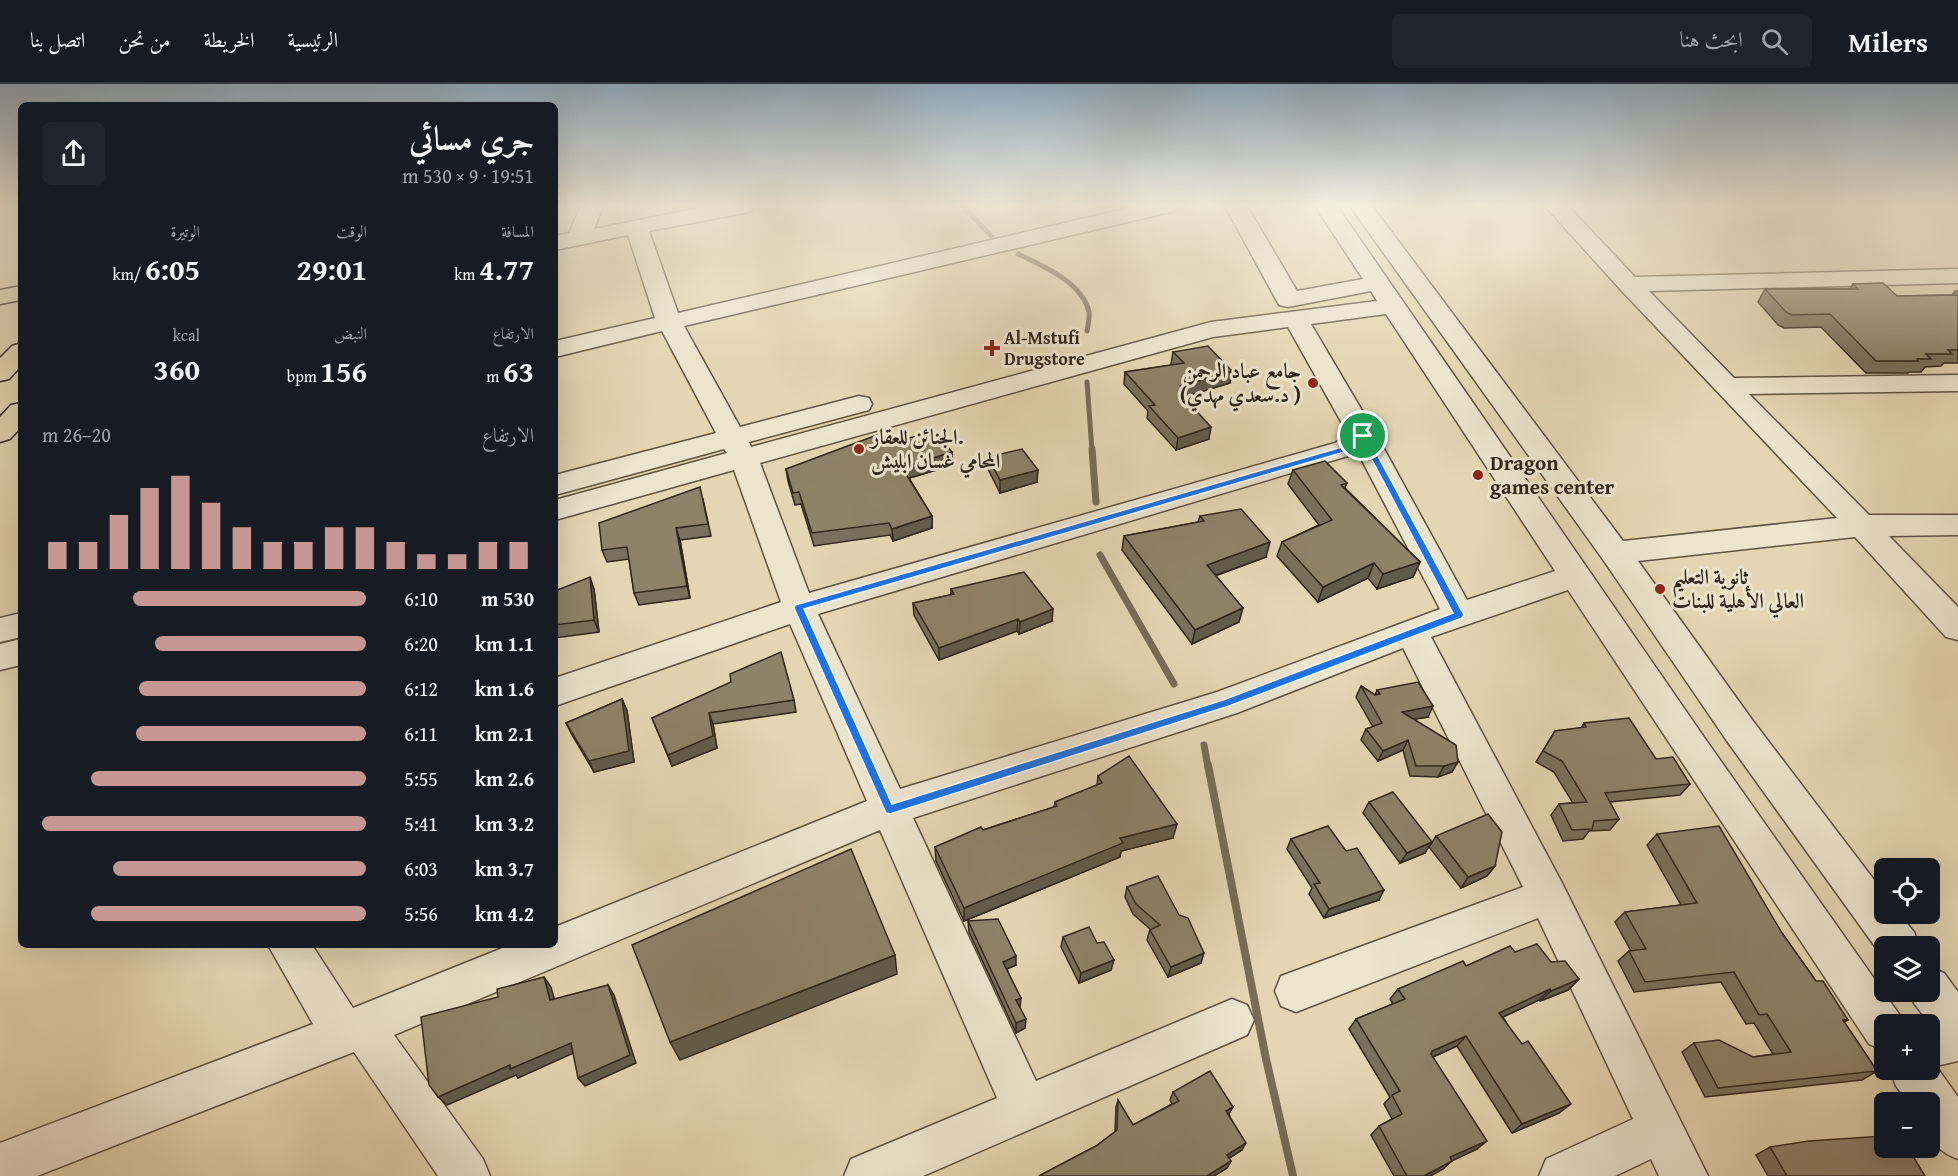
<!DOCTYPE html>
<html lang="ar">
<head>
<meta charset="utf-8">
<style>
  :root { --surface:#171b24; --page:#20242c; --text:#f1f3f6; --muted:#9ea1a6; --line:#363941; --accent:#c59692 }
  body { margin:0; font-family:"Gentium Book Plus",Amiri,serif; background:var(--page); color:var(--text); direction:rtl; height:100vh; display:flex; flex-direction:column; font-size:22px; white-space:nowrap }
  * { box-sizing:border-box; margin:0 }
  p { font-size:20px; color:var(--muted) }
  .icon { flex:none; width:33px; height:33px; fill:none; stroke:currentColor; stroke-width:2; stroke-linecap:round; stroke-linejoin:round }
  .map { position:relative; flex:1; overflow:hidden; direction:ltr }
  .panel { position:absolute; left:18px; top:18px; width:540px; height:846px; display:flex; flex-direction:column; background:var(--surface); border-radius:9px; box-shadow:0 6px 24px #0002; direction:rtl }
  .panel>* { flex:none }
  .buttons { position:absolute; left:1874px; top:774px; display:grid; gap:12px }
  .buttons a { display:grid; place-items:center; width:66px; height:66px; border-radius:9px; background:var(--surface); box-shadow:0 6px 24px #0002; font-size:30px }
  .pin { position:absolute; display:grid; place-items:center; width:51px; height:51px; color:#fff; margin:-26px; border:3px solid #fff; border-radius:50%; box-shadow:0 2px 6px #0007 }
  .round { display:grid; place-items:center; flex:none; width:63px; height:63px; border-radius:9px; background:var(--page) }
  .overview { display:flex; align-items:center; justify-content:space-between; height:102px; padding:0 24px }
  h1 { font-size:33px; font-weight:700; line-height:45px }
  .stats { display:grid; grid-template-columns:repeat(3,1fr); gap:9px; height:102px; padding:6px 24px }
  .stats div { display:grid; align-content:center }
  .stats b { font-size:30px; font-weight:700 }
  .stats small { font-size:16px; font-weight:400 }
  .stats p { font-size:16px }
  .chart { height:168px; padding:12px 24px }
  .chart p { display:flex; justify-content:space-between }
  .chart svg { width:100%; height:108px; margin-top:6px; stroke:var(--accent); stroke-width:6 }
  ul { padding:0 24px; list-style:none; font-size:20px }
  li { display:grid; grid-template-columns:96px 72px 1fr; align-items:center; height:45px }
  li i { height:15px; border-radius:8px; background:var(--accent) }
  header { display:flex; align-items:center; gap:36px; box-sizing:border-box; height:84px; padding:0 30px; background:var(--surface); border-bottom:2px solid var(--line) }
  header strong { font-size:28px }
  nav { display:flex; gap:33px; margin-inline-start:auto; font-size:21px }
  .search { width:420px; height:54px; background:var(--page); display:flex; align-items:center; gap:15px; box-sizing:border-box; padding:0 21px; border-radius:9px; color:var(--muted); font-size:22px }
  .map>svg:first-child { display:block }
</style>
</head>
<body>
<header>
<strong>Milers</strong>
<div class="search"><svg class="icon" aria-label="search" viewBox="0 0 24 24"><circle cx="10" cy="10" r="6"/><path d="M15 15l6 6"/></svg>ابحث هنا</div>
<nav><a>الرئيسية</a><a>الخريطة</a><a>من نحن</a><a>اتصل بنا</a></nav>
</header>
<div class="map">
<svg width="1958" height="1092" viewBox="0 0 1958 1092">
  <rect width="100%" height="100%" fill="#e4d6b3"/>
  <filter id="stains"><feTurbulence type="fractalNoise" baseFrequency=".00333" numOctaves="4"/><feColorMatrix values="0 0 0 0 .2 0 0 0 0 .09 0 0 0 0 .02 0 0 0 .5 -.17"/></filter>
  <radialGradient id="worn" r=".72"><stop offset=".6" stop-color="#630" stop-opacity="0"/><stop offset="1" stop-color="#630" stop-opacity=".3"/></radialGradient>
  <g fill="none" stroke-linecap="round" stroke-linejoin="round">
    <g stroke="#786c57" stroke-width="5">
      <polyline points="963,122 992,153"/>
      <path d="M1018 170C1043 182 1082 198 1089 228 1090 234 1088 241 1087 247"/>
      <polyline points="1087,298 1092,367"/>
    </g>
    <g stroke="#786c57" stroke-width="7">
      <polyline points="1092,365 1096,418"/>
      <polyline points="1100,471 1174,600"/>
      <polyline points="1204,661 1208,683"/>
    </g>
    <polyline stroke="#786c57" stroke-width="8" points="1208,681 1266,975 1293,1092"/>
    <g stroke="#5e5240" stroke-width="3">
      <g id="minor">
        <path d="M581 122H603L594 145 709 122H755L752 127 744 129 649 147 678 229 1137 122H1177L1174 127 1166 129 684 242 740 343 859 312 869 314 872 320 869 326 749 358 751 363 1211 238 1377 217 1371 207 1288 223 1279 221 1225 122H1247L1297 207 1363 195 1315 122H1337L1706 656 1899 930 1904 940H1884V967L1869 960 1568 506 1431 553 1562 799 1708 1092H1659L1651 1075 1615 1092H1539L1546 1075 1633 1035 1538 834 1296 928 1281 922 1275 907 1281 892 1523 803 1403 564 1237 629 913 734 1036 997 1232 915 1247 921 1254 936 1247 951 923 1092H844L851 1075 997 1014 880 746 394 951 483 1075 490 1092H438L354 968 37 1092H0V1059L313 940 268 861H312L353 924 510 861H555V843L867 717 790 540 555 622V594L781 518 734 386 555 436V416L727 369 724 365 555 411V391L716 349 662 247 555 273V257L655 234 628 151 555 166V152L569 149ZM1386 230 1555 487 1467 516 1377 352 1311 240ZM1288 243 1348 350 1335 359 809 509 760 379 1213 253ZM1358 369 1440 525 1217 608 900 705 818 530Z"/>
        <polygon points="1350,122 1372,122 1623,457 1837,434 1620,205 1545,122 1568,122 1635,193 1958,185 1958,199 1649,207 1734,294 1958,291 1958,307 1749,310 1869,431 1958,431 1958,451 1889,452 1958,523 1958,556 1946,553 1855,453 1638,477 1753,637 1884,809 1884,830 1899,830 1914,848 1919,862 1884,862 1884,875 1727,657 1604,477"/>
        <polygon points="21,529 21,553 0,558 0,534"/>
        <polygon points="21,555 21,581 0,586 0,560"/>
        <path d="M1929 883 1944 889 1958 908V977L1936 982 1958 1013V1075C1927 1063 1929 1048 1929 1018H1908L1896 1002 1890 986H1929V940H1925L1929 939 1914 919 1909 908H1929Z"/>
      </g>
    </g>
    <g stroke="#31261a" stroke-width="3">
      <g id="major">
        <polygon points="21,259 21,282 9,295 0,297 0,274 12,262"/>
        <polygon points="21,319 21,343 10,355 0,358 0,333 11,321"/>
      </g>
    </g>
    <g stroke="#31261a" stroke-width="3">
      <polygon id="highway" points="21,202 21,216 0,220 0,206"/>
    </g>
    <use href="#minor" fill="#ede4ce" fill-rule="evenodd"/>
    <use href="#major" fill="#e4d6b3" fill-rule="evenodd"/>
    <use href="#highway" fill="#e4d6b3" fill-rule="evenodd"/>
  </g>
  <g fill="#7a705b" stroke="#31261a" stroke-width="1.5">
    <polygon points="1853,200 1897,212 1952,211 1955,207 1958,207 1958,279 1944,279 1941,282 1925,283 1921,288 1909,288 1908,289 1866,289 1821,243 1784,244 1778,241 1758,218 1765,205 1850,205"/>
    <polygon points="1173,268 1232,287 1230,299 1184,313 1209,355 1176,366 1147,334 1148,327 1124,300 1125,288 1172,281 1171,280"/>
    <polygon points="881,360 953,381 909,394 932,432 932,444 893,457 890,451 814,462 801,420 795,421 788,397 786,385"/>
    <polygon points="988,373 1037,398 1000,409 988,385"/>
    <polygon points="1293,386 1347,399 1345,404 1420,478 1413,493 1377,505 1368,494 1318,518 1277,472 1282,458 1319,441 1288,400"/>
    <polygon points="703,415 711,452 680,456 690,514 639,521 634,509 629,475 607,478 602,466"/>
    <polygon points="1200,432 1266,473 1215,492 1239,538 1192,560 1122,466 1124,452 1198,438"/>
    <polygon points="594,505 599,548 555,554 555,507"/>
    <polygon points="951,505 1052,537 1019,550 1017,547 939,576 914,531 913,519 951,511"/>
    <polygon points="1361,602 1375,611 1377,606 1428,633 1414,635 1452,688 1438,693 1410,692 1403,666 1378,677 1361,656 1366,645 1373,643 1356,613"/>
    <polygon points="622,615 627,627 634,678 594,688 572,651 566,639"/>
    <polygon points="794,616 796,628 713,640 717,664 672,682 652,634"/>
    <polygon points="1584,639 1656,675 1690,700 1680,711 1610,718 1619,735 1610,746 1589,747 1583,755 1563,757 1551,731 1559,720 1573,719 1554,688 1536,678 1555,647 1581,644"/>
    <polygon points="1098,692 1173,754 1121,767 1120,773 964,837 936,777 935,763 983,746 1054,723 1055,718 1097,701"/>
    <polygon points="1369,718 1425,769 1400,779 1363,729"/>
    <polygon points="1657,750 1782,849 1816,897 1848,936 1844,938 1877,987 1862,996 1705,1013 1682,968 1694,959 1753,973 1773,970 1754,939 1746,940 1721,898 1634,908 1618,877 1629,867 1631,867 1615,838 1625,828 1681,821 1647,761"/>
    <polygon points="1436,752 1495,782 1487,792 1461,804 1429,763"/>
    <polygon points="1291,755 1379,816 1324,834 1309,810 1312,804 1287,765"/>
    <polygon points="1127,803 1201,879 1168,893 1147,856 1150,845 1133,830 1125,813"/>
    <polygon points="968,837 1016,881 1007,885 1020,923 1025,944 1016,949 969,848"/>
    <polygon points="1063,853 1097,859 1111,886 1079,899 1061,863"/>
    <polygon points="1515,868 1551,878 1579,895 1568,906 1540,917 1539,916 1503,933 1559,1029 1512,1049 1457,962 1433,973 1477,1065 1452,1076 1443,1085 1430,1092 1394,1092 1371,1051 1379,1042 1392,1035 1384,1020 1390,1013 1349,945 1356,935 1393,920 1390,915 1398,905 1466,882"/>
    <polygon points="1173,1008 1229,1030 1242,1066 1229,1074 1231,1077 1227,1084 1214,1092 1039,1092 1096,1062 1115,1048 1116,1023 1118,1016 1133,1041 1172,1020 1170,1016"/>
    <polygon points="1770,1063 1925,1092 1768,1092 1756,1071"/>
  </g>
  <g fill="#635b4a" stroke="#31261a" stroke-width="1.5">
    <polygon points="1232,287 1230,299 1178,315 1180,302"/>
    <polygon points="1211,343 1209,355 1176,366 1178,354"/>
    <polygon points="952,368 953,381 903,396 902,384"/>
    <polygon points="1038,386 1037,398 1000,409 1000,396"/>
    <polygon points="932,432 932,444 893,457 892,445"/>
    <polygon points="676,444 680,456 690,514 687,502"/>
    <polygon points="1270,458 1266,473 1203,496 1207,481"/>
    <polygon points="1420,478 1413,493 1377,505 1383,490"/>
    <polygon points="1374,479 1368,494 1318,518 1323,503"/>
    <polygon points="590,493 594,505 599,548 594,536"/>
    <polygon points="1243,524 1239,538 1192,560 1195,546"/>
    <polygon points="1053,525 1052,537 1019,550 1020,538"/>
    <polygon points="1018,535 1017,547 939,576 939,564"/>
    <polygon points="622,615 627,627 634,678 594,688 589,677"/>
    <polygon points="1433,622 1428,633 1397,638 1402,628"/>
    <polygon points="709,629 713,640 717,664 672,682 668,671"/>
    <polygon points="1408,656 1403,666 1378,677 1383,667"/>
    <polygon points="1458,678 1452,688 1438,693 1444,682"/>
    <polygon points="1177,740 1173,754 1121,767 1120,773 964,837 964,824 1120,754"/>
    <polygon points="1432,758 1425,769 1400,779 1407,769"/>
    <polygon points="1495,782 1487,792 1461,804 1468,793"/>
    <polygon points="1384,806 1379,816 1324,834 1329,825"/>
    <polygon points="1204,869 1201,879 1168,893 1171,883"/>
    <polygon points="895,871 897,890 680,976 670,958"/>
    <polygon points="1016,872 1016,881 1002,887 1003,878"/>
    <polygon points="1114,876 1111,886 1079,899 1081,889"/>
    <polygon points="544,893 551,903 557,925 550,916"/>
    <polygon points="1579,895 1568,906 1540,917 1551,907"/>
    <polygon points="608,901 614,911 636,979 585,1002 578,994"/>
    <polygon points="1550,905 1539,916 1490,939 1499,929"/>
    <polygon points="1021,914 1020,923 1015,925 1016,916"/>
    <polygon points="1026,935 1025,944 1016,949 1016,939"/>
    <polygon points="1466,952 1457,962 1424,977 1432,967"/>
    <polygon points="571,959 578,967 518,994 516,991 447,1021 438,1013 510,981"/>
    <polygon points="1571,1020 1559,1029 1512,1049 1522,1040"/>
    <polygon points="1233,1023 1229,1030 1222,1035 1226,1027"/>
    <polygon points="1487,1057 1477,1065 1441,1082 1450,1073"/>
    <polygon points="1246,1059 1242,1066 1223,1078 1227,1071"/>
    <polygon points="1231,1077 1227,1084 1214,1092 1207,1092"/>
    <polygon points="1452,1077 1443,1085 1430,1092 1424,1092"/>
  </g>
  <g fill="#8e826a" stroke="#31261a" stroke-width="1.5">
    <polygon points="1883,199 1897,212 1958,211 1958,266 1948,266 1952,270 1926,270 1931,275 1917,275 1918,277 1876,277 1830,230 1792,231 1786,228 1765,205 1858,205 1853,200"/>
    <polygon points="1208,262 1232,287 1180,302 1185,308 1180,309 1211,343 1178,354 1149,322 1155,321 1125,288 1184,279 1173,268"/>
    <polygon points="936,348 952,368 902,384 932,432 892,445 889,439 812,449 799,408 793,409 786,385 877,351 881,360"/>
    <polygon points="1022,365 1038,386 1000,396 988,373"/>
    <polygon points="1325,377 1347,399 1341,401 1420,478 1383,490 1374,479 1323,503 1282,458 1332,436 1293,386"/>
    <polygon points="700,403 708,440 676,444 687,502 634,509 627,463 602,466 599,439"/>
    <polygon points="1241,425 1270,458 1207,481 1243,524 1195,546 1124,452 1204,437 1200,432"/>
    <polygon points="1024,488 1053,525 1020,538 1018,535 939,564 913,519 954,510 951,505"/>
    <polygon points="590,493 594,536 555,541 555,507"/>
    <polygon points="781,568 794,616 709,629 713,652 668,671 652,634 731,598 730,590"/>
    <polygon points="1418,598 1433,622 1402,628 1456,661 1458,678 1444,682 1416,682 1408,656 1383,667 1366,645 1382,639 1361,602 1375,611 1380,610 1377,606"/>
    <polygon points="622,615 629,667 589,677 566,639"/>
    <polygon points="1629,634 1656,675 1673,673 1690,700 1605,709 1619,735 1594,737 1592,745 1572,746 1559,720 1587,718 1562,677 1543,667 1555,647 1586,643 1584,639"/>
    <polygon points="1129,672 1177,740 1120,754 1123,759 964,824 935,763 981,743 983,746 1057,722 1055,718 1102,699 1098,692"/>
    <polygon points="1393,708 1432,758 1407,769 1369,718"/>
    <polygon points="1488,730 1502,748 1495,782 1468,793 1436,752"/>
    <polygon points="1328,742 1346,767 1357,764 1384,806 1329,825 1314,800 1320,799 1291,755"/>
    <polygon points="1719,742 1782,849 1816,897 1823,897 1848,936 1843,936 1877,987 1718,1004 1694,959 1719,956 1753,973 1791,968 1767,930 1759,931 1734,888 1645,898 1629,867 1646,865 1625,828 1697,819 1657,750"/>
    <polygon points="851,765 895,871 670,958 632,861"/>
    <polygon points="1158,792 1179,831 1188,834 1204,869 1171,883 1150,846 1160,841 1136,820 1127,803"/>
    <polygon points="998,835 1016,872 1003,878 1021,914 1016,916 1026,935 1016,939 968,837"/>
    <polygon points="1089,843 1097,859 1104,858 1114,876 1081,889 1063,853"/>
    <polygon points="1537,860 1551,878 1565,877 1579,895 1551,907 1550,905 1499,929 1522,960 1528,957 1571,1020 1522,1040 1466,952 1432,967 1431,970 1487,1057 1450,1073 1452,1077 1424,1092 1407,1092 1379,1042 1402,1030 1392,1011 1400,1007 1356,935 1405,915 1398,905 1463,877 1466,882 1510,862 1515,868"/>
    <polygon points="544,893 550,916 608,901 630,971 578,994 571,959 510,985 510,981 438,1013 429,1001 421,933 498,913 497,905"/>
    <polygon points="1210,987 1233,1023 1226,1027 1246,1059 1227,1071 1231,1077 1207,1092 1039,1092 1096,1062 1117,1046 1118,1016 1133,1041 1179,1017 1173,1008"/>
    <polygon points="1884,1052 1884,1064 1908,1064 1925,1092 1787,1092 1770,1063 1809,1057"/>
  </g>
  <linearGradient id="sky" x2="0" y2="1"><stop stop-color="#8eaabe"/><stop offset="0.44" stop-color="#f3eddd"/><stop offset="1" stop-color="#f3eddd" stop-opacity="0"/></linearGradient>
  <rect width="1958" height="275" fill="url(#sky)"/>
  <path fill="#1a73e8" stroke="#fff" stroke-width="1.5" fill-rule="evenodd" d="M1360 350 1367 352 1464 531 1462 534 1229 622 890 730 886 729 794 524 795 521 1342 363ZM1362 357 1453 529 1223 616 892 720 804 525 1348 367Z"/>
  <g fill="#8f2418" stroke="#ede4ce" stroke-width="2">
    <path d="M989 255h6v6h6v6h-6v6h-6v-6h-6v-6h6z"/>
    <circle cx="1313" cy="299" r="6"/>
    <circle cx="859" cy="365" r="6"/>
    <circle cx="1478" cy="391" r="6"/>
    <circle cx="1660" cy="505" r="6"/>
  </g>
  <g text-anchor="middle" stroke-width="6" stroke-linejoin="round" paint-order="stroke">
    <g font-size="18" font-weight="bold" fill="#31261a" stroke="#ede4ce" text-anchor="start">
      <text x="1004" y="260">Al-Mstufi<tspan x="1004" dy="21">Drugstore</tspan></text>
    </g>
    <g font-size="21" font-weight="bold" fill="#31261a" stroke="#ede4ce" text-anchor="start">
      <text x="1301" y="294" text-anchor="end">جامع عباد الرحمن<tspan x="1301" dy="24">(د.سعدي مهدي )</tspan></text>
      <text x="871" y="360">الجنائن للعقار.<tspan x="871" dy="24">المحامي غسان ابليش</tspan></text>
      <text x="1490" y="386">Dragon<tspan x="1490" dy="24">games center</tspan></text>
      <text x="1672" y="500">ثانوية التعليم<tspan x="1672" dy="24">العالي الأهلية للبنات</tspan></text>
    </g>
  </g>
  <rect width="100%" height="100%" filter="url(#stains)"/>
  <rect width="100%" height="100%" fill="url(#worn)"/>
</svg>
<div class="buttons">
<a><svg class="icon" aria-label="locate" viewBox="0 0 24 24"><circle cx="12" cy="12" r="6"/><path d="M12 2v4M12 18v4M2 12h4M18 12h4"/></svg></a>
<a><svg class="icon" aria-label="layers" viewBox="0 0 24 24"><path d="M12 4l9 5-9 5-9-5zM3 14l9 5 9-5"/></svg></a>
<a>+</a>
<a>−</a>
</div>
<div class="pin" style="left:1363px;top:352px;background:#1e9e55"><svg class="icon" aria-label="arrive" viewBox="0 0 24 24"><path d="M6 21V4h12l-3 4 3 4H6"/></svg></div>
<section class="panel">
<div class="overview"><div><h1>جري مسائي</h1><p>19:51 · 9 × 530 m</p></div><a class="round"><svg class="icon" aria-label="share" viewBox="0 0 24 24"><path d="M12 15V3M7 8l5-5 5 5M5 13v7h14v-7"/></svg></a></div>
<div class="stats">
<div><p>المسافة</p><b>4.77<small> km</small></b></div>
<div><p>الوقت</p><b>29:01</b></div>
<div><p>الوتيرة</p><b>6:05<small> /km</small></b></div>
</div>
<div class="stats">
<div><p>الارتفاع</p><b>63<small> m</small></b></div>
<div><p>النبض</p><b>156<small> bpm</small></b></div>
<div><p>kcal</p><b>360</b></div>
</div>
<div class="chart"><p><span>الارتفاع</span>20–26 m</p>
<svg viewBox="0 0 160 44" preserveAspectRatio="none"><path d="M5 44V33M15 44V33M25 44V22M35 44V11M45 44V6M55 44V17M65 44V27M75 44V33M85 44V33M95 44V27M105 44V27M115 44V33M125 44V38M135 44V38M145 44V33M155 44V33"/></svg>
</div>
<ul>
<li><b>530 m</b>6:10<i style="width:72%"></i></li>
<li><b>1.1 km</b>6:20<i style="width:65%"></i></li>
<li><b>1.6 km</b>6:12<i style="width:70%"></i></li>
<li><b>2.1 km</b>6:11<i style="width:71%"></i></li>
<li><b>2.6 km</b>5:55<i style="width:85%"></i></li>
<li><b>3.2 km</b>5:41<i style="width:100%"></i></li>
<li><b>3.7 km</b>6:03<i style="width:78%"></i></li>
<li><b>4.2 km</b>5:56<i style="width:85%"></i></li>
</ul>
</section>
</div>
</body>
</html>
